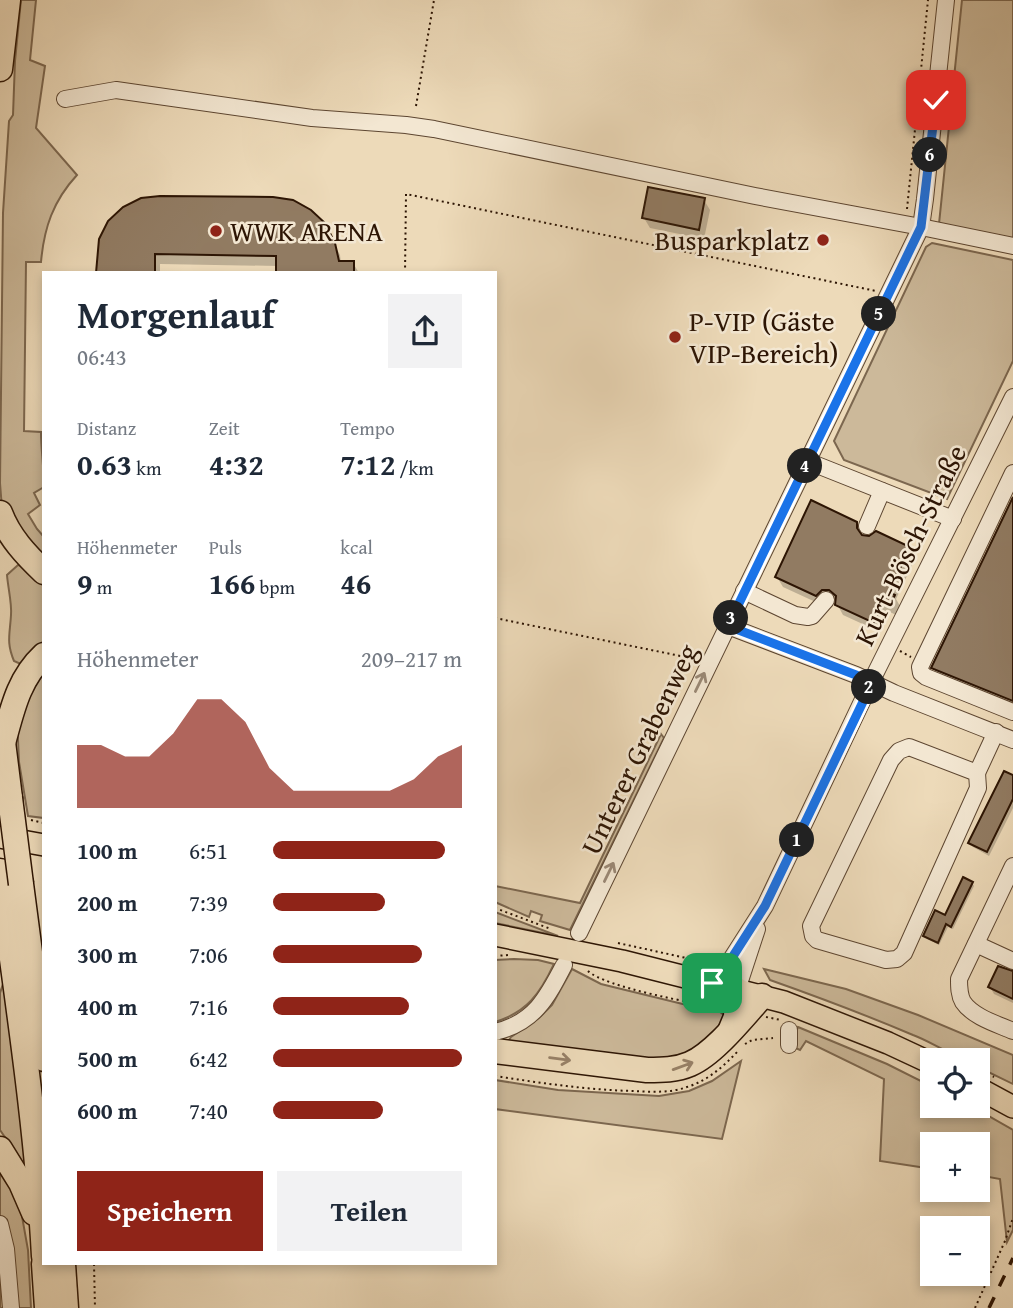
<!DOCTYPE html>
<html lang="de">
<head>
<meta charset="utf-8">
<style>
  :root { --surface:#fff; --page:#f2f2f3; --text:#1f2937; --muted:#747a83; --accent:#8f2418 }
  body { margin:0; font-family:"Gentium Book Plus",serif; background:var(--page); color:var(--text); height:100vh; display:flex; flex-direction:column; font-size:26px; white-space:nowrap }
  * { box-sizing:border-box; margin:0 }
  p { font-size:23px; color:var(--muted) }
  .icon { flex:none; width:38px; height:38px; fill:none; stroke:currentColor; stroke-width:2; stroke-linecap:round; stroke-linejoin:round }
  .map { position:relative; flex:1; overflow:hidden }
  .side { position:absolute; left:42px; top:271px; width:455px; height:994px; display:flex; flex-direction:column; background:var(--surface); border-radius:0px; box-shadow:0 4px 10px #0003 }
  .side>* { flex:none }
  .tools { position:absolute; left:920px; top:1048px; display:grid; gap:14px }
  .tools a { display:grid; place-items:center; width:70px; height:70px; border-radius:0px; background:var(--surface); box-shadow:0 4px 10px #0003; font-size:35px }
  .pin { position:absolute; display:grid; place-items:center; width:60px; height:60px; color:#fff; margin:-30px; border-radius:14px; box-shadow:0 4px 10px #0006 }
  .km { position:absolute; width:35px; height:35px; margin:-18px; border-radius:50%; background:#222; color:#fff; font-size:19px; line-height:35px; text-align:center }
  .round { display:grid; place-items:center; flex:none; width:74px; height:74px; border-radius:0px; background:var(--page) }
  .head { display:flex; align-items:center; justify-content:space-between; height:119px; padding:0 35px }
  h1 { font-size:38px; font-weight:700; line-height:52px }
  .figures { display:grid; grid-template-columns:repeat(3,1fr); gap:10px; height:119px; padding:7px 35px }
  .figures div { display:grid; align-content:center }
  .figures b { font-size:30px; font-weight:700 }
  .figures small { font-size:19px; font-weight:400 }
  .figures p { font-size:19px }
  .chart { height:196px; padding:14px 35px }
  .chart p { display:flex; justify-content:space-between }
  .chart svg { width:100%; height:126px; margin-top:7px; fill:var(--accent); opacity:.7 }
  .cta { display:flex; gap:14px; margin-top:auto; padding:14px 35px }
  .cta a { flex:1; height:80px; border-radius:0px; background:var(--accent); color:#fff; font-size:28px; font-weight:700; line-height:80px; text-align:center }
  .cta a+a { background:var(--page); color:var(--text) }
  ul { padding:0 35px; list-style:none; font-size:23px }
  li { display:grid; grid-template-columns:112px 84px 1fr; align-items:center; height:52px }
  li i { height:18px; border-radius:9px; background:var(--accent) }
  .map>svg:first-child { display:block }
</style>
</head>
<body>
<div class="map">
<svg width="1013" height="1308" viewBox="0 0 1013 1308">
  <rect width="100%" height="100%" fill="#eddab9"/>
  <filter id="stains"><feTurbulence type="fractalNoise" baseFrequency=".00286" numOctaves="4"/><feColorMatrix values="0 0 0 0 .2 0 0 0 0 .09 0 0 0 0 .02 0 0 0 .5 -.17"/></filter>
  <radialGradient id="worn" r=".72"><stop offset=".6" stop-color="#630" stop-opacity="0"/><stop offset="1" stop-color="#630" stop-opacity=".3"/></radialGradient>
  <g fill="#ccb99a" stroke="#7c674f" stroke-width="2">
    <path d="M21 0H36L30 60 45 66 36 128 77 175C53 201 44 228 41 262H26L24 431 41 432C41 450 44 468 44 487L34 493 40 505 28 514 37 529 44 537V572L3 522 0 483 3 213 9 121 13 115 15 61Z"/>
    <polygon points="962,0 1013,0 1013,239 939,224"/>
    <polygon points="932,243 1013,260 1013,361 947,499 844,460 834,441 926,247"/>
    <path d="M18 565 25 566 44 582V646L23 665 14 661C6 642 10 634 11 615 12 603 8 588 7 575Z"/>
    <polygon points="44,660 44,818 28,816 19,762 17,717"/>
    <polygon points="661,734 664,738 570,930 540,921 542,915 531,911 529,917 495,902 495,886 580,903"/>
    <polygon points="495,912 558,936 495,923"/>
    <path d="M514 959 538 960 554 964C540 994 527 1012 495 1022V960Z"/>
    <polygon points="572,969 601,984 699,1008 719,1011 725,1016 721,1027 708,1043 665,1063 510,1044 509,1040 511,1037 539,1018 552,1005"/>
    <path d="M764 969 846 989 918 1015 1013 1055V1084L978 1067V1060C955 1060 935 1043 913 1035 866 1015 818 997 770 980Z"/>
    <polygon points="4,981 27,1169 0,1130 0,993"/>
    <polygon points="798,1027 887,1064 933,1087 933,1106 971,1106 1013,1130 1013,1230 1007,1242 1000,1179 978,1175 978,1144 933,1144 933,1169 880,1161 884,1079 806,1041 800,1050 791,1046"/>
    <polygon points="741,1061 722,1139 495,1109 495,1080 558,1090 659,1096 689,1091 712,1081"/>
    <polygon points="0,1161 20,1205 28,1250 31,1308 0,1308"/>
  </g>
  <g fill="#0003">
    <polygon points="704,200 710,210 704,239 650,228 644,218"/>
    <polygon points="330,236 340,255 341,263 353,263 359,273 278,273 278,266 160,264 160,273 98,273 98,258"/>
    <polygon points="1013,501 1013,706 938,675 933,668"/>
    <polygon points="856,523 862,534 862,537 909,548 915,559 896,599 900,606 896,615 890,612 880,632 843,615 837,604 837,600 828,600 822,605 783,587 777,577"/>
    <polygon points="1013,777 1013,808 989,856 973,847 970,843"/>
    <polygon points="972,883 974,886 953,929 948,927 939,945 927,939 925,936 946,917"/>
    <polygon points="1013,973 1013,1003 994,994 990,987"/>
  </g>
  <g fill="#917b62" stroke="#2d1504" stroke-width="2">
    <polygon points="648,187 705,198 699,230 642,218"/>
    <polygon points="160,196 273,197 293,200 311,210 325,223 335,243 339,261 354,261 354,273 276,273 276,256 155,254 155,273 96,273 99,239 108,221 123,207 141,198"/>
    <polygon points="1013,497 1013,701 931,668"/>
    <polygon points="811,500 857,522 857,528 862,535 869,536 876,531 910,547 889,592 895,595 890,606 884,603 874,623 835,605 836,596 829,590 822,590 816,596 775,577"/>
    <polygon points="1004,771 1013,775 1013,799 987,852 968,843"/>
    <polygon points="963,877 973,882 951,927 946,924 938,943 923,936 935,910 945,915"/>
    <polygon points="998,966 1013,971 1013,999 988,987"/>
  </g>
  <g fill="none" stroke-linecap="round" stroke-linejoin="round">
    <g stroke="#5d4631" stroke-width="18">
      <g id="minor">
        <polyline points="65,99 116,90 312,118 406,125 434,129 755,196 921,227 1013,246"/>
        <polyline points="807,461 953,519"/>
        <polyline points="1013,473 920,667 921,673 926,677 1013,712"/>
        <polyline points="867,526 882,491"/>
        <polyline points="744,591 795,615 808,617 812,616 826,600"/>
        <polyline points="728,626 856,675 894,693 1013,740"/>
        <polygon points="909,747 977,773 978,788 904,953 897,959 886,960 817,940 813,936 811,926 891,760 899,751"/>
        <polyline points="977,773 996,732"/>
        <path d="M1013 866 959 979C959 987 959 995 963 1002 973 1017 997 1024 1013 1031"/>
        <polyline points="579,933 921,227 925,199 946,0"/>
        <polyline points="976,944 1013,961"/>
        <polyline points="714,984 728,964 765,906 876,672 1013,397"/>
        <polyline points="737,990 757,929"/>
        <polyline points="789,1030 789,1045"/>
        <path d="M495 1032C534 1023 547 998 564 965"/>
        <polyline points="0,1224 6,1249 11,1308"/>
      </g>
    </g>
    <g stroke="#2d1504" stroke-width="24">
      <g id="major">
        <polyline points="0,837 44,845"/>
        <polyline points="495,935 622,961 784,1002 888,1043 933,1064"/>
        <polyline points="978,1088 1013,1107"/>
      </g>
    </g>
    <g stroke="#2d1504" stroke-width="27">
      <g id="highway">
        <polyline points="0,69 8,0"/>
        <path d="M0 513C9 537 26 555 44 572"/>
        <polyline points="1,726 10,798"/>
        <path d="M3 743C12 711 18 679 44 655"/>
        <path d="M0 871C17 999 37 1127 44 1256"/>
        <polyline points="21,884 44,1059"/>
        <polyline points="731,1029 736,1017 737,990"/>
        <path d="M495 1051 647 1070C662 1070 676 1070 690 1064 714 1054 744 1016 762 996"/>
        <polyline points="0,1149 21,1183 34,1213"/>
        <polyline points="44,1264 47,1308"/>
        <polyline points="63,1264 66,1308"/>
      </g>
    </g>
    <g stroke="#2d1504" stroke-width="2" stroke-dasharray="2 3.5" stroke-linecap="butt">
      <polyline points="416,106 434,0"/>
      <polyline points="907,209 928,0"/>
      <polyline points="405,273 406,194 876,291"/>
      <polyline points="495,618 695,659"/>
      <polyline points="900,651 911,657"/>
      <polyline points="31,820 44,823"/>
      <polyline points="495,908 551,929"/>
      <polyline points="618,943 700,961 715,960"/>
      <polyline points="495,956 508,955"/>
      <path d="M588 971C605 987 694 1004 720 1007"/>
      <polyline points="766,1017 781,1020"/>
      <polyline points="745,1044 752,1040 773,1038"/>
      <polyline points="946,1053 961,1060"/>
      <polyline points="978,1069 994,1077"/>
      <path d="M495 1076C541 1083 587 1090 634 1091 651 1092 671 1093 687 1087 709 1080 724 1066 739 1050"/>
      <polyline points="94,1264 95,1308"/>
      <polyline points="975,1308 1005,1241 1013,1218"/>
    </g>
    <use href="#minor" stroke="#f3e7d2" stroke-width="16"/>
    <use href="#major" stroke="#eddab9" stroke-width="21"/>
    <use href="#highway" stroke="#eddab9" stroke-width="24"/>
    <polyline stroke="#2d1504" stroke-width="3.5" stroke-dasharray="12 12" stroke-linecap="butt" points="989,1308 1013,1258"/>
    <g stroke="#2d1504" stroke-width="27" stroke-linecap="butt">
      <polyline id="highway-bridge" points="10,798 21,884"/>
    </g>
    <use href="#highway-bridge" stroke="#eddab9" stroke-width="24"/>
  </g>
  <defs><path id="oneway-shaft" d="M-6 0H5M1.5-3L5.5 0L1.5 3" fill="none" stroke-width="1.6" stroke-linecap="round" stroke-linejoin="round" transform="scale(1.75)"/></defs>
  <g stroke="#9a8875">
    <use href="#oneway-shaft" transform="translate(700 682) rotate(-64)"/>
    <use href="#oneway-shaft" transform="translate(609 872) rotate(-64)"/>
  </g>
  <g stroke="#978168">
    <use href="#oneway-shaft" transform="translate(560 1059) rotate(7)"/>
    <use href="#oneway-shaft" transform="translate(683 1066) rotate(-20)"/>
  </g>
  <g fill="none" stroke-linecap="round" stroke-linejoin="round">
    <g stroke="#fff" stroke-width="14">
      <polyline id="route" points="712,983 714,984 728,964 765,906 872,683 856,675 728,626 921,227 936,100"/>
    </g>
    <use href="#route" stroke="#1a73e8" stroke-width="9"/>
  </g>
  <g fill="#8f2418" stroke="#f3e7d2" stroke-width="2.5">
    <circle cx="216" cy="231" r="7"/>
    <circle cx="823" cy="240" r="7"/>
    <circle cx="675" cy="337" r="7"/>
  </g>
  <g text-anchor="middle" stroke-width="5" stroke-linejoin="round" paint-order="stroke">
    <g font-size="28" fill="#2d1504" stroke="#f3e7d2" text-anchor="start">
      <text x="230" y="241">WWK ARENA</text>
      <text x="809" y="250" text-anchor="end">Busparkplatz</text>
      <text x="689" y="331">P-VIP (Gäste<tspan x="689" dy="32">VIP-Bereich)</tspan></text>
    </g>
    <g font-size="28" fill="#2d1504" stroke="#f3e7d2">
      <text transform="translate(910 545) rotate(-64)" y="10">Kurt-Bösch-Straße</text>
      <text transform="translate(639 749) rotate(-64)" y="10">Unterer Grabenweg</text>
    </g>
  </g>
  <rect width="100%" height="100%" filter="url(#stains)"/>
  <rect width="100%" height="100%" fill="url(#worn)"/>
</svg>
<div class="tools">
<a><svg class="icon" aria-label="locate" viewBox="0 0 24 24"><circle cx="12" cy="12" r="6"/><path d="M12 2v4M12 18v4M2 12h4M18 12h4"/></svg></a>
<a>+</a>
<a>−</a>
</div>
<div class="pin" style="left:712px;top:983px;background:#1e9e55"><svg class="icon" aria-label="arrive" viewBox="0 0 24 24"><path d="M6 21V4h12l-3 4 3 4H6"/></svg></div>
<div class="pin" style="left:936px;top:100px;background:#d93025"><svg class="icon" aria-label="check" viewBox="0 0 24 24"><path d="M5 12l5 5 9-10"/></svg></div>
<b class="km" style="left:797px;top:840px">1</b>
<b class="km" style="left:869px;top:687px">2</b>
<b class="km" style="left:731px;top:618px">3</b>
<b class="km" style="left:805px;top:466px">4</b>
<b class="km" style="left:879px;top:314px">5</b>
<b class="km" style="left:930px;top:155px">6</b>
<section class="side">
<div class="head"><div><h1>Morgenlauf</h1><p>06:43</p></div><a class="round"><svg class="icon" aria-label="share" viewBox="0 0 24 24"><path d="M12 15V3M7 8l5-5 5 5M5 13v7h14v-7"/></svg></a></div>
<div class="figures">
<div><p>Distanz</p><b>0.63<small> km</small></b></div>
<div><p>Zeit</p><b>4:32</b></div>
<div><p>Tempo</p><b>7:12<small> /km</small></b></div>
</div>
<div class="figures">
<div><p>Höhenmeter</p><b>9<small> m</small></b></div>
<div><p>Puls</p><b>166<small> bpm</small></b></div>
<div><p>kcal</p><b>46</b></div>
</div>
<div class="chart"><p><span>Höhenmeter</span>209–217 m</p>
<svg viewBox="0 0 160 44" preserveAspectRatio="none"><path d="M0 44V22L10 22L20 26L30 26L40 18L50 6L60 6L70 14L80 30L90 38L100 38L110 38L120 38L130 38L140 34L150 26L160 22V44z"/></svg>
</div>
<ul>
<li><b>100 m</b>6:51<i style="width:91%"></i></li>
<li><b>200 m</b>7:39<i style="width:59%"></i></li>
<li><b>300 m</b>7:06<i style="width:79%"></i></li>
<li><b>400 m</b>7:16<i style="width:72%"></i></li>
<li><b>500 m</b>6:42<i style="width:100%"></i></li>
<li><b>600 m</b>7:40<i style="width:58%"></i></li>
</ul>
<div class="cta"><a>Speichern</a><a>Teilen</a></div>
</section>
</div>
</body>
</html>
